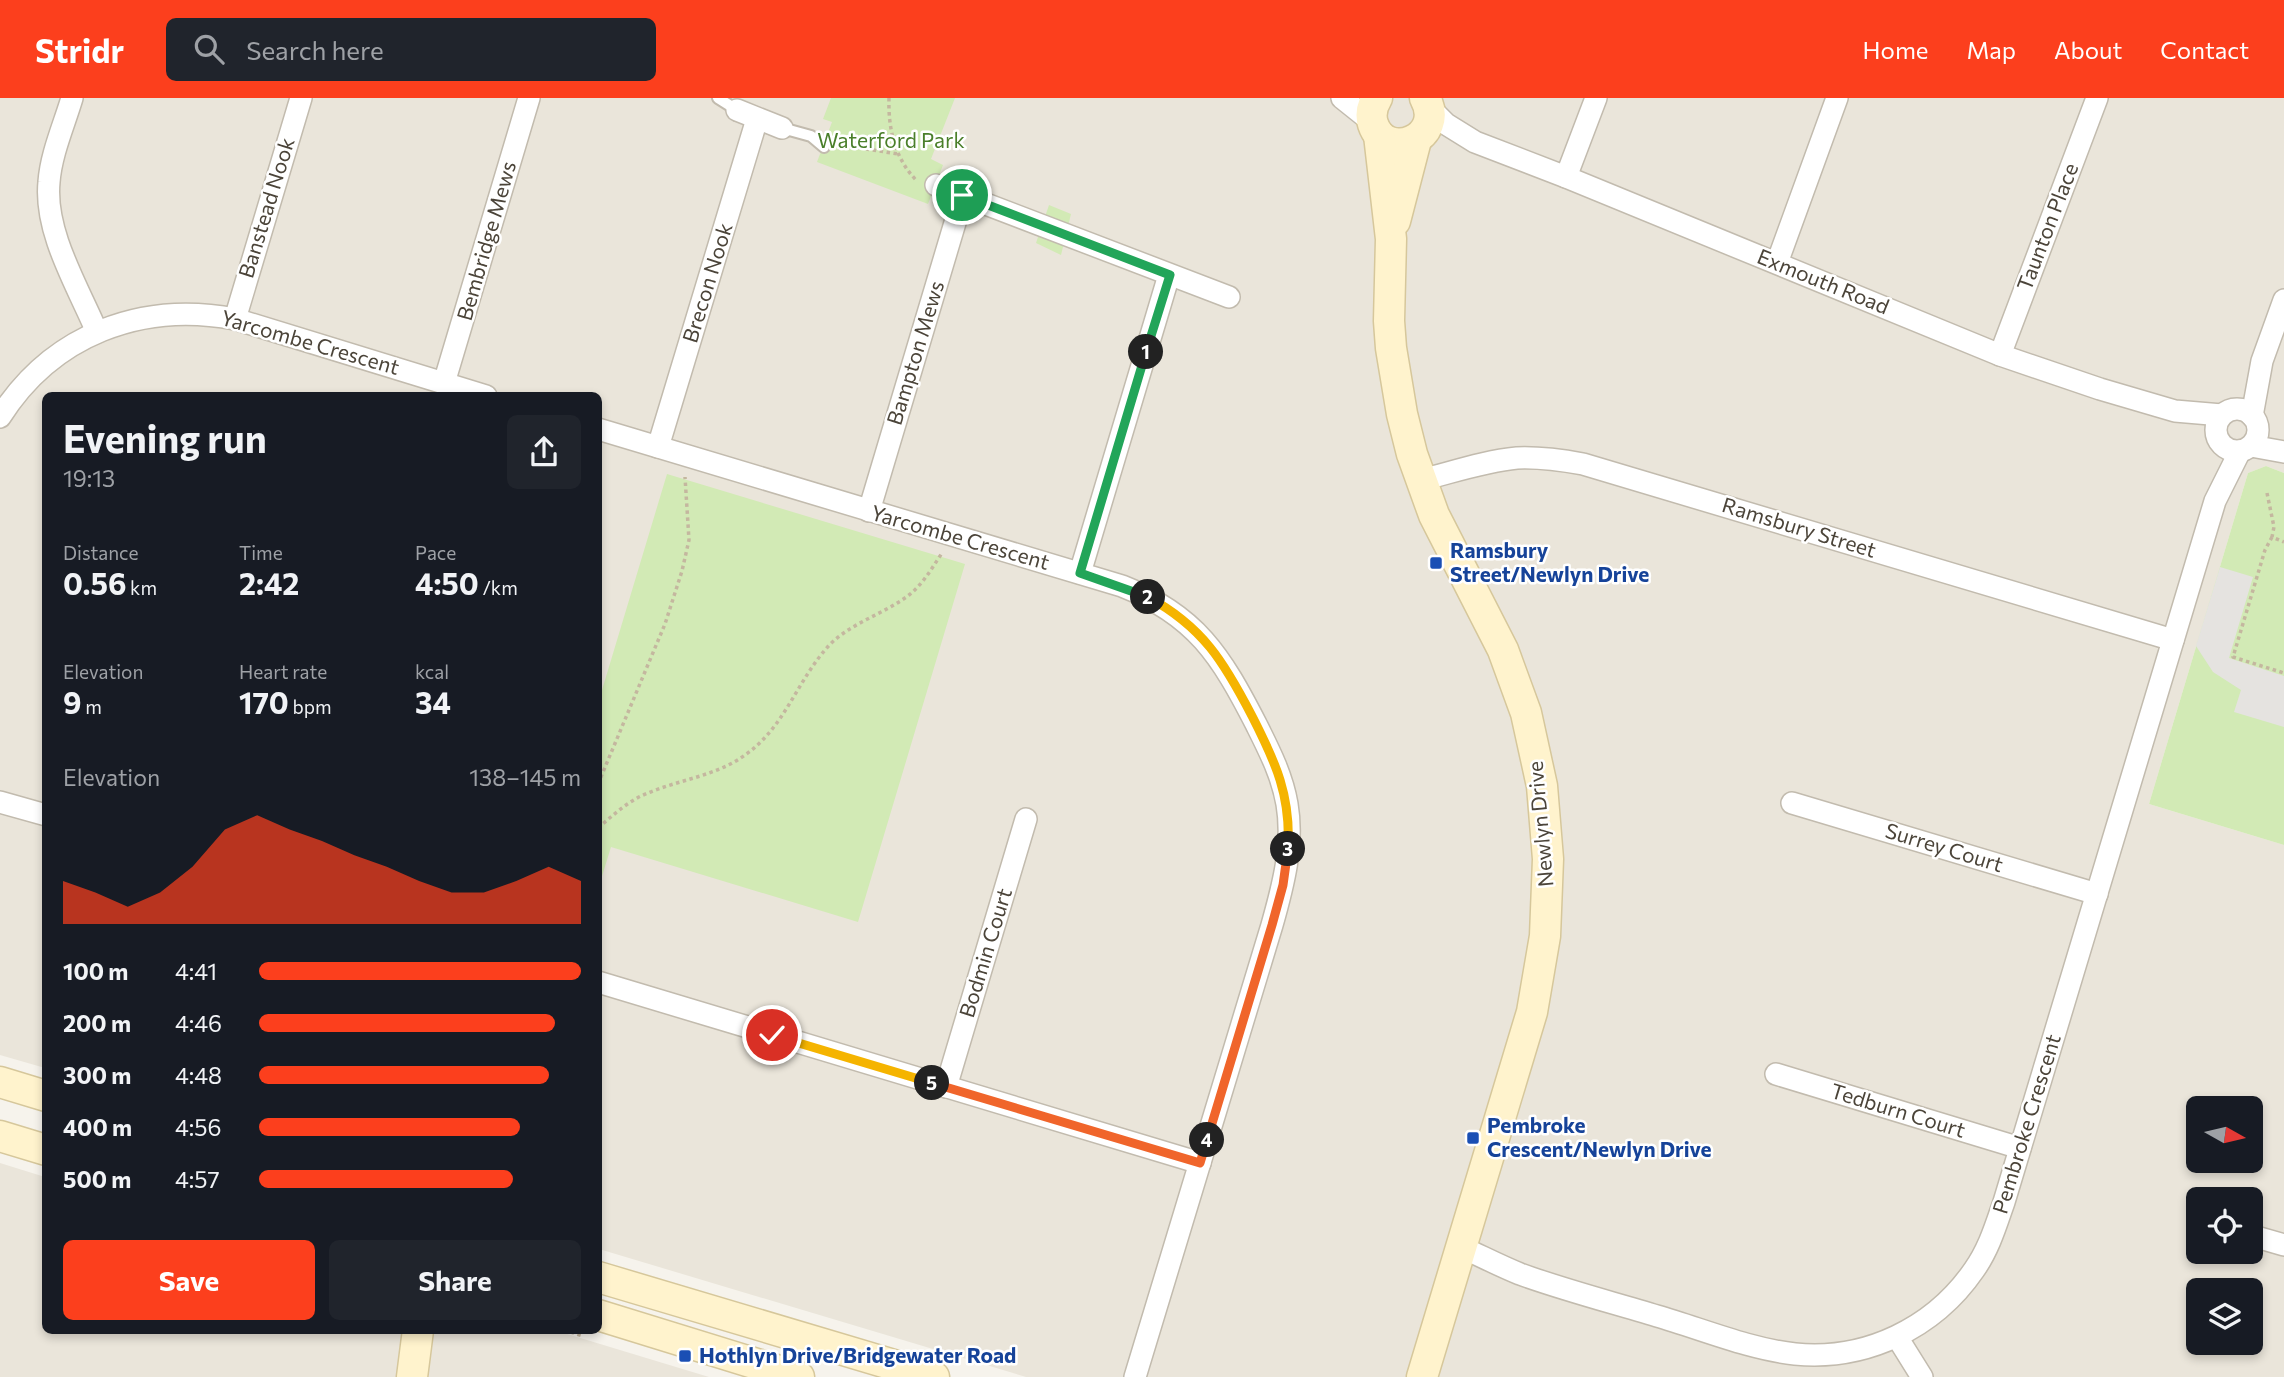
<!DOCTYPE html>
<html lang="en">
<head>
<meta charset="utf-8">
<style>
  :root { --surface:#171b24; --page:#20242c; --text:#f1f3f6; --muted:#9ea1a6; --accent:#fc3f1d }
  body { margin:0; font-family:Commissioner,sans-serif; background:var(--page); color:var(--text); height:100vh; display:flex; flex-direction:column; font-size:26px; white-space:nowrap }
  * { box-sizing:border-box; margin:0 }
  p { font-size:23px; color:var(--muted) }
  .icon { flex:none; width:38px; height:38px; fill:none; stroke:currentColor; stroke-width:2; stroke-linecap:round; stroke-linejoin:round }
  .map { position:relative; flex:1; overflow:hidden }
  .sheet { position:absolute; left:42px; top:294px; width:560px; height:942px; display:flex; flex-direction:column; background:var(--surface); border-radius:10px; box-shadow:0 4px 10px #0003 }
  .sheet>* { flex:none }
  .needle { width:46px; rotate:98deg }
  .fabs { position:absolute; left:2186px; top:998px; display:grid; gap:14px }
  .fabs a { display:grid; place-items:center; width:77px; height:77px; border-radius:10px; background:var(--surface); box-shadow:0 4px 10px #0003; font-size:35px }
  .pin { position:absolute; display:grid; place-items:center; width:60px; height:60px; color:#fff; margin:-30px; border:4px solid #fff; border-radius:50%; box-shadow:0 2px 7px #0007 }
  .km { position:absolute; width:35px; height:35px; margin:-18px; border-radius:50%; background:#222; color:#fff; font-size:19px; line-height:35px; text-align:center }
  .round { display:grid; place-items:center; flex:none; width:74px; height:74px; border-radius:10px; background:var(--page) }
  .overview { display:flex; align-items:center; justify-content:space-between; height:119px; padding:0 21px }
  h1 { font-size:38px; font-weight:700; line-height:52px }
  .stats { display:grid; grid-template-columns:repeat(3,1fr); gap:10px; height:119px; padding:7px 21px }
  .stats div { display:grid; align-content:center }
  .stats b { font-size:30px; font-weight:700 }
  .stats small { font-size:19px; font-weight:400 }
  .stats p { font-size:19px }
  .chart { height:196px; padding:14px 21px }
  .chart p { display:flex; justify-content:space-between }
  .chart svg { width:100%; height:126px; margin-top:7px; fill:var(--accent); opacity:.7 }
  .primary-button { display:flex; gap:14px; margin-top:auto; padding:14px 21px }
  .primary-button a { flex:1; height:80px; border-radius:10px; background:var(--accent); color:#fff; font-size:28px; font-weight:700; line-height:80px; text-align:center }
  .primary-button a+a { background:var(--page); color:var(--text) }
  ul { padding:0 21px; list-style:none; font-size:23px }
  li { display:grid; grid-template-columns:112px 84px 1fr; align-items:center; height:52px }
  li i { height:18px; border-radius:9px; background:var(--accent) }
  header { display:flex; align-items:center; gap:42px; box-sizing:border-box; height:98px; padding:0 35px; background:var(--accent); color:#fff }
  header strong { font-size:33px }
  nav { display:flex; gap:38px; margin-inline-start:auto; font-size:24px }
  .search { width:490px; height:63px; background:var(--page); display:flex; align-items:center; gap:18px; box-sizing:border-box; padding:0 24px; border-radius:10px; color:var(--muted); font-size:26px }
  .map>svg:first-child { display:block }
</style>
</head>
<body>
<header>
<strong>Stridr</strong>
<div class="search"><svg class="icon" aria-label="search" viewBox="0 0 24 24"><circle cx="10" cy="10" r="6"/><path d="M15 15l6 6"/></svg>Search here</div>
<nav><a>Home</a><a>Map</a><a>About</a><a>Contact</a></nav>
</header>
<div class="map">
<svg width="2284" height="1279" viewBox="0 0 2284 1279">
  <rect width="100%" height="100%" fill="#f6f3ec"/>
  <g fill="#eae5da" fill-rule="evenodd">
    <path d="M0 0H2284V375L2266 368 2248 375 2149 706 2284 747V1279H1026L599 1151 598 298H46L45 970 0 957ZM2198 1010H2250V1062H2198ZM2198 1101H2250V1153H2198ZM2198 1192H2250V1244H2198Z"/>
    <polygon points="0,1065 45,1079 46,1232 554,1232 709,1279 0,1279"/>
  </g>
  <g fill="#d2eab5">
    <polygon points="831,0 955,0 931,61 943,67 928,106 817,64 832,24 823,21"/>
    <polygon points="1049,107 1071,116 1061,157 1036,145"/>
    <polygon points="2266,368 2284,375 2284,747 2149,706 2248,375"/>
    <polygon points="667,376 965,466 858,824 611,749 599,788 599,602"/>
  </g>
  <polygon fill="#e5e3e0" points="2220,469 2253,479 2229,560 2284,578 2284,629 2234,614 2241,592 2213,574 2196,548"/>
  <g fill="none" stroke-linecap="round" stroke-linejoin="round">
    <g stroke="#c2bbae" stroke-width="14">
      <g id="lane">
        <polyline points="718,0 737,12"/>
        <polyline points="782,30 811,38 824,49"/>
      </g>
    </g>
    <g stroke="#c2bbae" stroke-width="24">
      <g id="street">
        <path d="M72 0C64 27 51 56 49 84 44 134 78 189 97 234"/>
        <polyline points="1342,0 1372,24"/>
        <polyline points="1430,10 1446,26 1475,44 1566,79 2000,257 2100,291 2175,313 2222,317"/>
        <polyline points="737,12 782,30"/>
        <polyline points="1566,79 1596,0"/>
        <polyline points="936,87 1229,199"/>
        <polyline points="1777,165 1837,0"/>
        <polyline points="235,221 301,0"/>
        <polyline points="2000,257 2097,0"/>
        <polyline points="444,285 529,0"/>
        <circle cx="2237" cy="332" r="21"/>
        <polyline points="2252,318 2262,263 2284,202"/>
        <path d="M0 319C52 237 141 203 235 221L486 298"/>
        <path d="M598 331 1122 488C1196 517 1221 558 1256 626 1269 652 1282 677 1287 706 1294 747 1283 788 1272 827L1135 1279"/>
        <polyline points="2251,348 2284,354"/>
        <polyline points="658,349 757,21"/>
        <path d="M1421 382C1453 374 1485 363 1517 360 1539 359 1561 362 1583 366L2173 542"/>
        <polyline points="869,413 963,98"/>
        <polyline points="1080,475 1169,177"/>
        <polyline points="0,704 46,717"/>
        <polyline points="1792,705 2097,796"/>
        <polyline points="598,884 1200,1065"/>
        <polyline points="1776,976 2020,1050"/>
        <polyline points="946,989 1026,721"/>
        <polyline points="2253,1138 2284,1147"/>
        <path d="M1461 1149C1481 1158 1500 1168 1520 1176 1564 1192 1611 1204 1657 1218 1702 1231 1749 1251 1795 1256 1866 1263 1934 1230 1974 1172 1989 1151 1996 1127 2004 1104L2215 403 2240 353"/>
        <polyline points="1897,1239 1922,1279"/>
      </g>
    </g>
    <g stroke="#d6c79b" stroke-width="33">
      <g id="secondary">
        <path d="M1377 0C1372 8 1370 17 1373 26 1386 65 1447 40 1425 0"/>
        <polyline points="1379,37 1391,141 1389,223 1391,250 1402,316 1412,356 1434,417 1503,552 1526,615 1542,688 1548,761 1545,838 1532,914 1422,1279"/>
        <polyline points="1395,123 1416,42"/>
        <polyline points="0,984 46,998"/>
        <polyline points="0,1038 46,1052"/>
        <polyline points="598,1179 934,1279"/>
        <polyline points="598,1217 799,1279"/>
        <polyline points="412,1279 418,1232"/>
      </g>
    </g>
    <g stroke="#c4b79f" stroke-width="3.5" stroke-dasharray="3.5 3.5" stroke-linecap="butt">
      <path d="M889 0C888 31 895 61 917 83"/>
      <polyline points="838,50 854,49 898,56"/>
      <polyline points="2267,395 2274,429 2272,439 2284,444"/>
      <polyline points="2272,439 2265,452 2233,559 2284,575"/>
      <polyline points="598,686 665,526 682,473 689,442 685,379"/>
      <path d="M598 730C612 718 625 706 641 698 675 682 715 679 745 657 783 631 796 586 825 552 846 526 883 517 909 497 923 486 932 470 942 455"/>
      <polyline points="564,1232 583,1238"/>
    </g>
    <use href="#lane" stroke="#fff" stroke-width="10"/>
    <use href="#street" stroke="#fff" stroke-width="21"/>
    <use href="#secondary" stroke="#fff3cd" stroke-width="30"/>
  </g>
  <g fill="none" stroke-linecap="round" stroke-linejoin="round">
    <g stroke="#fff" stroke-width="14">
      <polyline id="split-1" points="962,97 1170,177 1146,254"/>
    </g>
    <g stroke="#fff" stroke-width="14">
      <polyline id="split-2" points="1146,254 1080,475 1148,499"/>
    </g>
    <g stroke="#fff" stroke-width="14">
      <path id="split-3" d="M1148 499C1203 529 1224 564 1252 618 1276 665 1291 698 1288 751"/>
    </g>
    <g stroke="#fff" stroke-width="14">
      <polyline id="split-4" points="1207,1042 1272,827 1283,787 1288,751"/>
    </g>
    <g stroke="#fff" stroke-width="14">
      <polyline id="split-5" points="932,985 1200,1065 1207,1042"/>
    </g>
    <g stroke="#fff" stroke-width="14">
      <polyline id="split-6" points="772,937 932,985"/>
    </g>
    <use href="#split-1" stroke="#22a559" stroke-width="9"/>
    <use href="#split-2" stroke="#22a559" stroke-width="9"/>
    <use href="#split-3" stroke="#f5b400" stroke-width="9"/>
    <use href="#split-4" stroke="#f0652b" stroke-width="9"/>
    <use href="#split-5" stroke="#f0652b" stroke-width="9"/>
    <use href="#split-6" stroke="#f5b400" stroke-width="9"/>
  </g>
  <g fill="#1a4fb4" stroke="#fff" stroke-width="2.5">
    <rect x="1429" y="458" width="14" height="14" rx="3.5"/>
    <rect x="1466" y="1033" width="14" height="14" rx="3.5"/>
    <rect x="678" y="1251" width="14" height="14" rx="3.5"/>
  </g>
  <g text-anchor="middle" stroke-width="5" stroke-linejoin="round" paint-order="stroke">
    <g font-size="21" fill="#4a7f2a" stroke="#fff">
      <text x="891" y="50">Waterford Park</text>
    </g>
    <g font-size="21" fill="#4b4439" stroke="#fff">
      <text transform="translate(267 110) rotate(-73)" y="7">Banstead Nook</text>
      <text transform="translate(2048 129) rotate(-69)" y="7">Taunton Place</text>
      <text transform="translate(487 143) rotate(-74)" y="7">Bembridge Mews</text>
      <text transform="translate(1823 184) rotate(22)" y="7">Exmouth Road</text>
      <text transform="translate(708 185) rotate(-73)" y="7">Brecon Nook</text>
      <text transform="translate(310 245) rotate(16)" y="7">Yarcombe Crescent</text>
      <text transform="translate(916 255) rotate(-73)" y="7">Bampton Mews</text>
      <text transform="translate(1799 430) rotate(17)" y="7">Ramsbury Street</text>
      <text transform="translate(960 440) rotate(16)" y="7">Yarcombe Crescent</text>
      <text transform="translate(1541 726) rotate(-95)" y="7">Newlyn Drive</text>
      <text transform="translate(1944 750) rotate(17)" y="7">Surrey Court</text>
      <text transform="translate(986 855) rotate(-73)" y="7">Bodmin Court</text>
      <text transform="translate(1898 1013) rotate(17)" y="7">Tedburn Court</text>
      <text transform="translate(2027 1026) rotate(-73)" y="7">Pembroke Crescent</text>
    </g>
    <g font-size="21" font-weight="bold" fill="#164399" stroke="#fff" text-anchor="start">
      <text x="1450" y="460">Ramsbury<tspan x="1450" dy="24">Street/Newlyn Drive</tspan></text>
      <text x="1487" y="1035">Pembroke<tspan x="1487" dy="24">Crescent/Newlyn Drive</tspan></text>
      <text x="699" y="1265">Hothlyn Drive/Bridgewater Road</text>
    </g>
  </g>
</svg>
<div class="fabs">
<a><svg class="needle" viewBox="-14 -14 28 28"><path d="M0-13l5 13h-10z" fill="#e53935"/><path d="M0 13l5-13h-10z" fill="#9ea1a6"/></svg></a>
<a><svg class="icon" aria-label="locate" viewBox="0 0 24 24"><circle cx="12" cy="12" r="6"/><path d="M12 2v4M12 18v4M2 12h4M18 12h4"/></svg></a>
<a><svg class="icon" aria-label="layers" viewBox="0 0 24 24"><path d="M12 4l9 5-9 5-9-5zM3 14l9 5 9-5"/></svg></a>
</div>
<div class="pin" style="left:962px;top:97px;background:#1e9e55"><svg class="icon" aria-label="arrive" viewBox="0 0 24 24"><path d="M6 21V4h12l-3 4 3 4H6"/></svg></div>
<div class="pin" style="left:772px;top:937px;background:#d93025"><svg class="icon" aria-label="check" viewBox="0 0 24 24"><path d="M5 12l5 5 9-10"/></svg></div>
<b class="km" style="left:1146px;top:254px">1</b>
<b class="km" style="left:1148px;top:499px">2</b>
<b class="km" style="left:1288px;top:751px">3</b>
<b class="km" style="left:1207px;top:1042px">4</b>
<b class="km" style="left:932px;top:985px">5</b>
<section class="sheet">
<div class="overview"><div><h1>Evening run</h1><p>19:13</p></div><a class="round"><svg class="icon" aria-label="share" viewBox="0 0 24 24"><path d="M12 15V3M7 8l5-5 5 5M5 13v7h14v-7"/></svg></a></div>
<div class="stats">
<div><p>Distance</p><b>0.56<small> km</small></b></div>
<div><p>Time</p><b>2:42</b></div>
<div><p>Pace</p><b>4:50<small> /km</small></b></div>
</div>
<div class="stats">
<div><p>Elevation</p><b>9<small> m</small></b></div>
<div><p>Heart rate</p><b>170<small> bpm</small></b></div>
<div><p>kcal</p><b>34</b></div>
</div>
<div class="chart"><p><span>Elevation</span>138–145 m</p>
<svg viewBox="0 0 160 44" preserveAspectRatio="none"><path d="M0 44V29L10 33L20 38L30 33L40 24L50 11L60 6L70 11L80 15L90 20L100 24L110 29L120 33L130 33L140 29L150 24L160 29V44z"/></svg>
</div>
<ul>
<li><b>100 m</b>4:41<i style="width:100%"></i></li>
<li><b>200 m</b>4:46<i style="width:92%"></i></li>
<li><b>300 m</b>4:48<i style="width:90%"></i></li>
<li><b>400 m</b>4:56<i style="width:81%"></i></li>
<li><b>500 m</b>4:57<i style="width:79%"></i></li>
</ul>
<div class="primary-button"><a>Save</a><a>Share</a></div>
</section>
</div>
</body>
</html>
